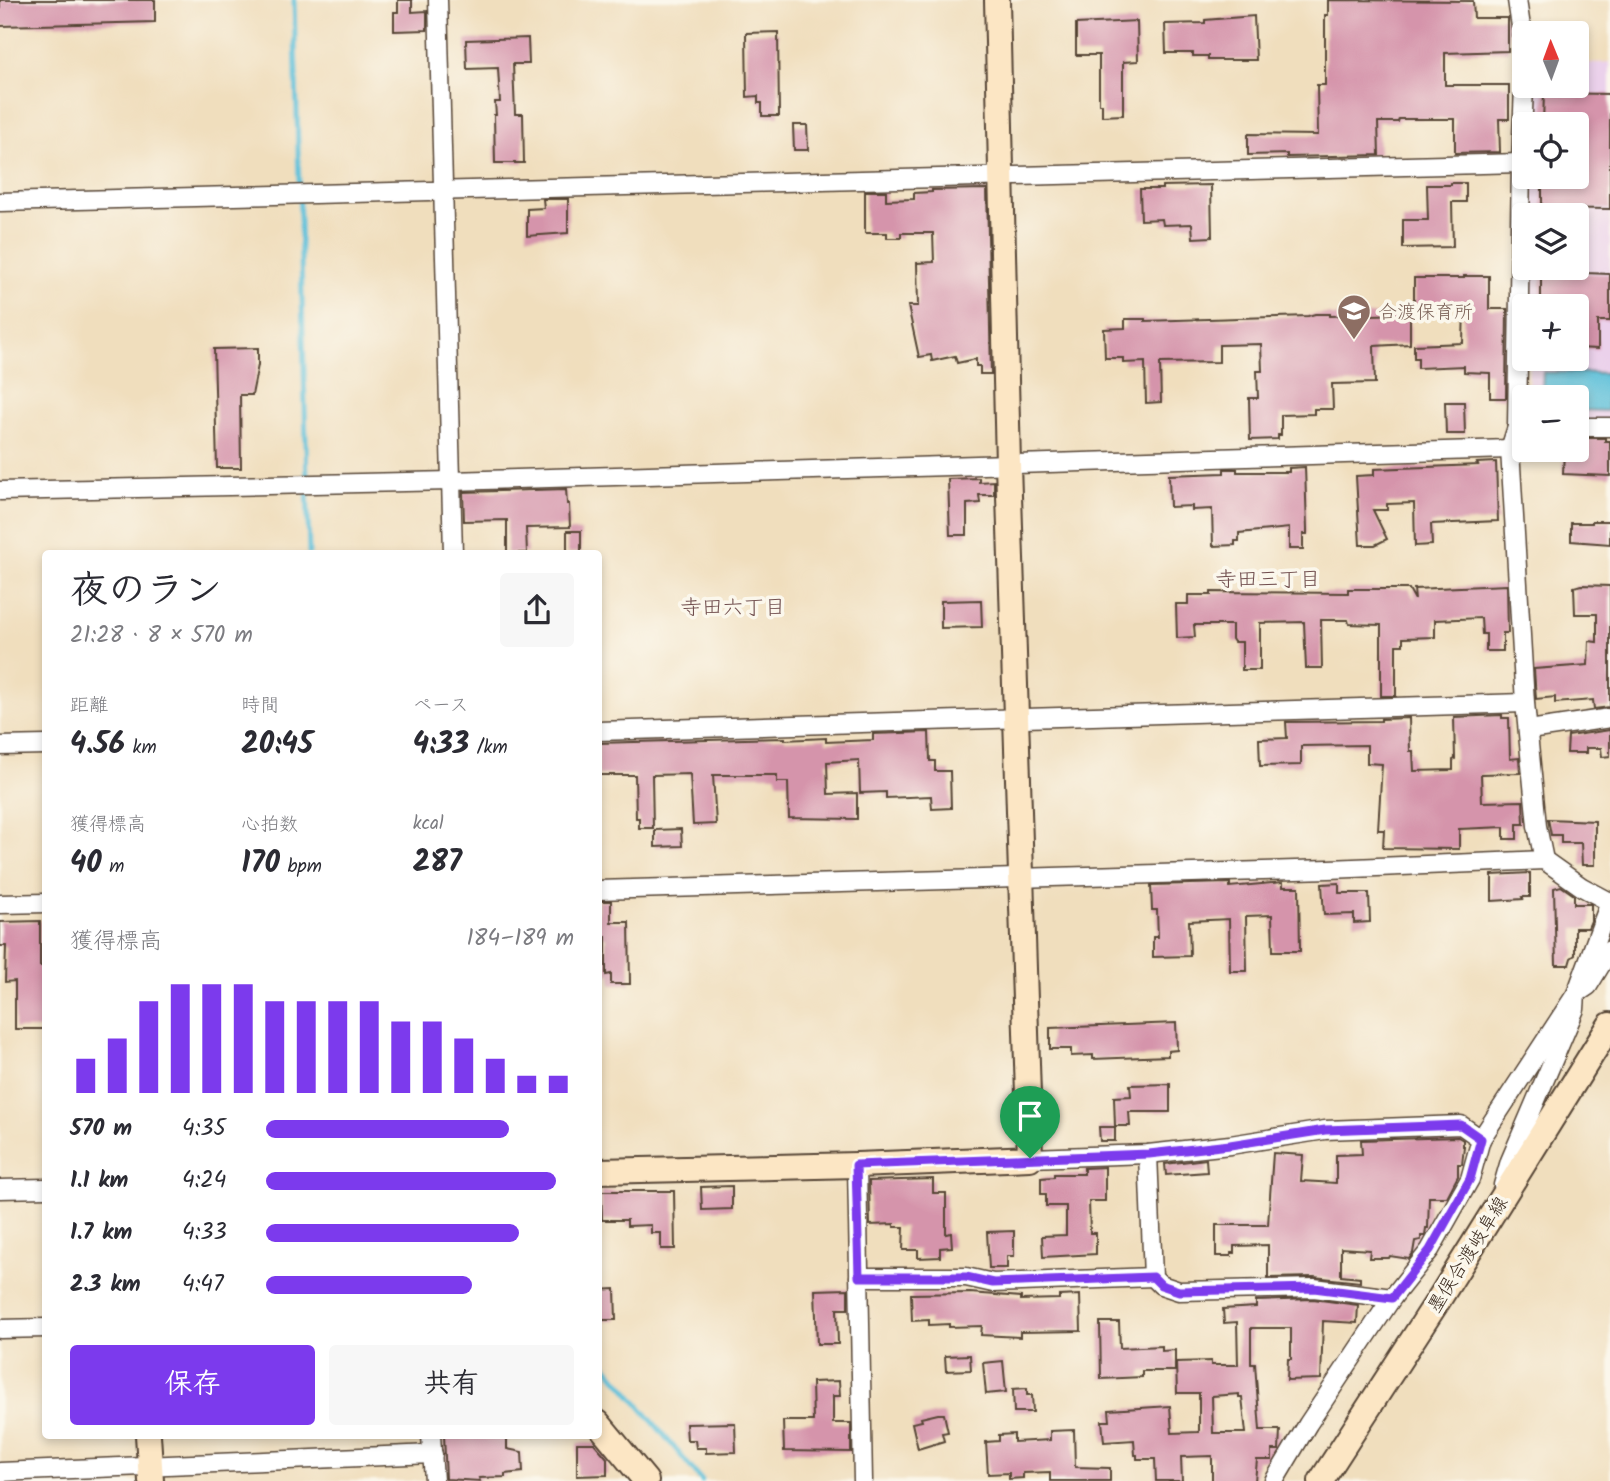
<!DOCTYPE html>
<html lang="ja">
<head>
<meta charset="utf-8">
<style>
  :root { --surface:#fff; --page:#f7f7f7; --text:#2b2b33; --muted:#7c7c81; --accent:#7c3aed }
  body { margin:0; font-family:Kalam,"Klee One",sans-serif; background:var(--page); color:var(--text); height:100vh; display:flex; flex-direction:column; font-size:26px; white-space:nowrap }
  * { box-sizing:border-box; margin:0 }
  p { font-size:23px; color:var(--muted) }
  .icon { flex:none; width:38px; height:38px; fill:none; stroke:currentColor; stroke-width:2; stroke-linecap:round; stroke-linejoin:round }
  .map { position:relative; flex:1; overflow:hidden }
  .side { position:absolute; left:42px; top:550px; width:560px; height:889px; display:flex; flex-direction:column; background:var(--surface); border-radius:7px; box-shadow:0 4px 10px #0003 }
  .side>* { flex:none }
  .needle { width:46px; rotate:359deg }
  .buttons { position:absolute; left:1512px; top:21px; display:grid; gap:14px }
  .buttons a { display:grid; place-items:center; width:77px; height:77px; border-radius:7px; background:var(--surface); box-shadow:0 4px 10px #0003; font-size:35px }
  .pin { position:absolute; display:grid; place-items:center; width:60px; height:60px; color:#fff; margin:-72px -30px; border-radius:50% 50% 50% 0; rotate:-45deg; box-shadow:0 0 7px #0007 }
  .pin .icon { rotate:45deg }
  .round { display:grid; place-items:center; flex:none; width:74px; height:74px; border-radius:7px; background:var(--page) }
  .head { display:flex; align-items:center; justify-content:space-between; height:119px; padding:0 28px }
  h1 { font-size:38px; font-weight:700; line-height:52px }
  .metrics { display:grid; grid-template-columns:repeat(3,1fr); gap:10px; height:119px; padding:7px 28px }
  .metrics div { display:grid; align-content:center }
  .metrics b { font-size:30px; font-weight:700 }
  .metrics small { font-size:19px; font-weight:400 }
  .metrics p { font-size:19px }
  .chart { height:196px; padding:14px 28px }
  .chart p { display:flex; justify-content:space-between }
  .chart svg { width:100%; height:126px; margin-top:7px; stroke:var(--accent); stroke-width:6 }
  .action { display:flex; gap:14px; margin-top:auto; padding:14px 28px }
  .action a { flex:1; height:80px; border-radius:7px; background:var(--accent); color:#fff; font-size:28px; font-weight:700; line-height:80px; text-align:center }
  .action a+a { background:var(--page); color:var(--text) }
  ul { padding:0 28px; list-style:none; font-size:23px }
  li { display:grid; grid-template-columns:112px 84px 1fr; align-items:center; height:52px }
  li i { height:18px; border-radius:9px; background:var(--accent) }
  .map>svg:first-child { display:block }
</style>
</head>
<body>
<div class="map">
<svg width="1610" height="1481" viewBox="0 0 1610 1481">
  <rect width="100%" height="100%" fill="#fbf7ec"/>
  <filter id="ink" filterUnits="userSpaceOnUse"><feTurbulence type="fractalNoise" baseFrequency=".0143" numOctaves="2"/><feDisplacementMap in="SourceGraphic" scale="14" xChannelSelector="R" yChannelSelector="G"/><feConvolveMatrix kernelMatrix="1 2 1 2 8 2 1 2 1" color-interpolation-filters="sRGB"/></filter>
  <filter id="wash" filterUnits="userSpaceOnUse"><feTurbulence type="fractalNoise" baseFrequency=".00686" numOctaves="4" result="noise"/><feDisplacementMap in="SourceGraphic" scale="28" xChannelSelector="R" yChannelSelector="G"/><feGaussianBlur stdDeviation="1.57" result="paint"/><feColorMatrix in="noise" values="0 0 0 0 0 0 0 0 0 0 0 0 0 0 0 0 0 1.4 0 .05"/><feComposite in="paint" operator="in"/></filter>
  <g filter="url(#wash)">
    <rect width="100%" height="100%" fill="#f0debd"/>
    <polygon fill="#ebd1eb" points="1610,62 1610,421 1577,422 1577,397 1528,397 1529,359 1577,359 1577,306 1530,306 1531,268 1577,268 1577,215 1532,215 1532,177 1577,177 1577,124 1533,124 1534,86 1577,86 1577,64"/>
    <polygon fill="#5bbfd9" stroke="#4b747c" stroke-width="2" points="1543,372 1607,373 1607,411 1577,410 1577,397 1542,397"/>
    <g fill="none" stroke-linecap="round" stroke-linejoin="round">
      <g stroke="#5bbfd9" stroke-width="5">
        <polyline points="294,0 309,553"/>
        <polyline points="598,1356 702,1481"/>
      </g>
    </g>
    <g id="blocks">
      <g fill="#d594ab" fill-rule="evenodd">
        <polygon points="0,0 155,0 155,22 0,26"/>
        <polygon points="398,0 412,0 412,12 427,11 427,30 394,31 394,12 398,12"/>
        <polygon points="1328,0 1473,1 1474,18 1508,18 1508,51 1445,53 1445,85 1509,85 1509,119 1499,119 1500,152 1455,153 1455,119 1399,119 1398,122 1378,122 1379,155 1287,157 1287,154 1248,155 1248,134 1318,135 1317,85 1325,85 1325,15 1328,15"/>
        <polygon points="1254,16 1256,60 1208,60 1208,56 1193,56 1193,53 1166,53 1165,24 1205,23 1205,20"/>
        <polygon points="1137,21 1138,61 1123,62 1123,115 1102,116 1102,104 1099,104 1099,55 1076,55 1076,24"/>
        <polygon points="778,32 779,116 762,116 762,103 758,103 758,96 747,97 746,33"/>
        <polygon points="528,38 529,64 513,64 515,114 523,114 524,163 495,163 494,115 496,115 495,102 500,102 498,68 467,69 466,40"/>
        <polygon points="1544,93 1610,94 1610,209 1542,208 1542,177 1577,177 1577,124 1543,124"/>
        <polygon points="793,125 807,125 808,150 794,150"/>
        <polygon points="1451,183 1466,183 1466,202 1452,202 1453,247 1403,248 1403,220 1428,220 1427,185 1451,185"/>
        <polygon points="1211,185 1212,237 1193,238 1192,224 1163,225 1162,219 1141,220 1140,189 1162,189 1162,186"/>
        <polygon points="987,189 991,374 980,374 980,366 976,366 976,359 957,363 955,356 932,361 931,355 919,357 908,306 918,306 917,263 934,262 933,233 901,233 901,238 887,238 887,233 865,233 865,191 886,191 886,200 914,199 914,193 932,192 932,190"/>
        <polygon points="543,199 568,199 568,233 527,236 527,209 544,208"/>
        <polygon points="1571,268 1585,268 1585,273 1610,274 1610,321 1598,321 1598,349 1577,348 1577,306 1541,306 1541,273 1571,273"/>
        <polygon points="1464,276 1489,276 1489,309 1507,309 1506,398 1490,398 1490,373 1464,372 1464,366 1418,368 1418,358 1414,358 1414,345 1463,343 1464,306 1414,304 1414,278 1464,278"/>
        <polygon points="1315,314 1330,314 1330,316 1410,314 1410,344 1374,346 1375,383 1332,384 1333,409 1314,409 1314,414 1281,415 1281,435 1278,435 1278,439 1250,440 1249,398 1258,398 1257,371 1262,371 1261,344 1219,345 1219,362 1160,363 1161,402 1146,403 1145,362 1123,363 1123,358 1105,358 1104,329 1125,328 1125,319 1145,319 1145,321 1308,316"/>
        <polygon points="258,348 258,365 252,395 240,395 241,468 217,468 214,349"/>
        <polygon points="1445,402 1464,402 1465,434 1446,434"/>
        <polygon points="1577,438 1605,438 1605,441 1610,441 1610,476 1563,474 1564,450 1577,450"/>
        <polygon points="1496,462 1498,521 1431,524 1432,545 1415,546 1414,503 1387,504 1387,510 1373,510 1387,539 1375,545 1360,545 1356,476 1374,475 1374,469 1478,465 1477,463"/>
        <polygon points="1305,467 1307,529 1307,534 1303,534 1303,549 1289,549 1289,528 1239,533 1239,541 1235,541 1235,545 1213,546 1212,509 1192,510 1192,506 1170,507 1169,475 1224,473 1224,469 1237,469 1237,472 1289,472 1289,468"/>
        <polygon points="979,478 979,482 994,481 994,495 979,495 980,503 967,504 967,535 950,535 948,479"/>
        <polygon points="566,489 567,504 569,504 570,527 526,528 527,553 507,553 507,520 464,521 463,492"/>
        <polygon points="1592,521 1610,521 1610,544 1571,541 1571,523 1592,523"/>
        <rect x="567" y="531" width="14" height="22"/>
        <polygon points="1507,585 1508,633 1503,633 1503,651 1486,651 1486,634 1482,634 1481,618 1435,620 1435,637 1403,638 1403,645 1396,645 1396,696 1381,696 1381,625 1349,624 1348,620 1321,620 1322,668 1306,668 1304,622 1260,623 1260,670 1242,670 1242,642 1234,642 1232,639 1232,625 1194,625 1195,637 1177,638 1176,604 1188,604 1188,595 1211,595 1211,592 1348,593 1348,589 1409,589 1415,600 1414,589"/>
        <polygon points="1581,585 1610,586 1610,707 1594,709 1593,700 1555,703 1555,697 1536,699 1534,669 1588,665 1589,641 1597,642 1597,614 1575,614 1574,587"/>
        <polygon points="981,600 982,627 941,628 941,601"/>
        <polygon points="1502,715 1502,718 1509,718 1510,759 1519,758 1520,773 1481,774 1482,802 1523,801 1524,824 1517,824 1517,839 1504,839 1504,827 1459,829 1459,849 1383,848 1384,830 1378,830 1382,764 1367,763 1367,745 1301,746 1301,765 1260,766 1259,739 1287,738 1286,722 1381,721 1381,719 1409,718 1410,751 1413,751 1414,771 1453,770 1453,760 1455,759 1454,717"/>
        <polygon points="1610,730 1610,756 1602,757 1601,748 1586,748 1586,753 1567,753 1568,736"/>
        <polygon points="929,732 930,761 935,761 935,771 950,771 951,808 932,809 931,796 886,798 886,792 860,793 859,760 827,762 828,794 857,793 857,819 789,818 788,782 777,782 777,775 713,775 716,824 693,825 690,774 652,775 653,828 639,828 639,818 636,818 635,775 598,775 598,743 785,738 785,740 826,738 826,742 873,740 873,734"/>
        <polygon points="1548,819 1595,821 1595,865 1582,865 1581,843 1561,843 1561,835 1551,835"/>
        <polygon points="681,829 682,846 655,847 655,830"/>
        <polygon points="1530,873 1530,897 1522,897 1523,899 1492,901 1492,875"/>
        <polygon points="1283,882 1283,887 1299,887 1300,951 1273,951 1272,915 1246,916 1247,971 1230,971 1229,919 1189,921 1190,956 1153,957 1153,937 1158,937 1157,910 1152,910 1151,885 1230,883 1230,887"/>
        <polygon points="1339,883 1339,893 1369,893 1370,922 1354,923 1354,914 1324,915 1322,884"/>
        <polygon points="1561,886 1574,895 1574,904 1591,904 1591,921 1588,928 1575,928 1575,955 1571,958 1569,965 1556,965 1554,888"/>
        <polygon points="598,901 611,901 611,922 629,922 630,984 611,984 611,974 606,975 606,937 598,937"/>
        <polygon points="40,921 40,966 44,966 45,1029 15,1029 15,981 5,982 6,946 0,946 0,922"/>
        <polygon points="1176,1023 1177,1050 1168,1051 1168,1056 1093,1059 1093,1055 1071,1056 1071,1049 1050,1049 1050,1028"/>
        <polygon points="1170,1084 1170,1112 1129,1112 1130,1126 1115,1126 1114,1097 1131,1096 1130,1085"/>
        <polygon points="1099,1127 1115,1127 1115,1141 1100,1141"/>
        <polygon points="1458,1137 1463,1140 1463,1146 1464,1146 1462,1164 1458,1164 1458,1176 1447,1197 1429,1197 1428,1228 1426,1228 1425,1236 1421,1236 1421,1240 1415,1241 1413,1253 1409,1259 1390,1256 1389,1258 1369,1258 1370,1250 1341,1248 1341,1276 1360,1278 1360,1282 1314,1277 1268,1278 1268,1245 1234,1246 1234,1253 1231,1253 1231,1256 1216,1256 1216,1225 1268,1225 1273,1153 1303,1155 1301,1181 1336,1183 1336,1155 1362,1154 1361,1140"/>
        <polygon points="1206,1159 1207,1172 1166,1175 1165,1164"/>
        <polygon points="1105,1167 1105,1201 1089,1201 1090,1233 1096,1233 1096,1254 1043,1257 1042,1236 1066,1235 1066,1206 1046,1206 1046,1194 1041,1194 1041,1178 1054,1177 1054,1174 1084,1174 1084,1168"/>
        <polygon points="933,1179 933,1193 946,1193 946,1234 951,1233 952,1247 940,1248 940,1257 918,1258 918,1250 903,1250 904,1227 894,1227 894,1224 870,1225 869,1181"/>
        <polygon points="732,1186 732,1209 702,1210 701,1187"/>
        <polygon points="601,1191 674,1191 675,1249 661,1249 661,1233 651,1233 651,1225 627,1226 627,1220 602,1220"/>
        <polygon points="1014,1231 1014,1256 1007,1256 1007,1268 989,1268 987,1232"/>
        <polygon points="615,1289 616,1320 601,1320 598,1290"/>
        <polygon points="848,1289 848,1309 837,1309 838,1344 817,1344 815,1290"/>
        <polygon points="970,1293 1021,1297 1021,1300 1059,1299 1059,1296 1080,1295 1081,1331 1020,1332 1020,1337 981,1335 982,1326 949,1327 949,1324 929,1325 929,1320 912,1321 911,1294"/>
        <path d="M1313 1299 1358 1305 1357 1323 1323 1321 1321 1379 1287 1380 1288 1359H1291V1328H1251V1364H1255L1260 1430H1280L1279 1450H1272V1460H1257L1255 1481H1212V1456L1181 1457 1182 1481H1156L1155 1459H1137V1455H1135L1134 1440 1104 1442 1102 1421H1110L1109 1410 1170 1406 1172 1433 1199 1432V1393H1177L1176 1362 1211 1361V1365H1238L1237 1322 1224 1323 1223 1309 1256 1307V1301ZM1239 1394V1397H1242L1246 1433H1213L1212 1396Z"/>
        <polygon points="1100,1322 1119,1322 1120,1348 1162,1346 1162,1351 1175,1350 1175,1371 1142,1371 1142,1377 1101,1379"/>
        <polygon points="970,1355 971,1370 946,1371 945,1356"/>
        <polygon points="1003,1361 1006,1392 986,1394 983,1363"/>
        <polygon points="839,1381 840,1396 833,1396 833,1423 851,1423 851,1452 784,1451 783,1421 813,1421 812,1382"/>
        <polygon points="1027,1388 1027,1395 1032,1395 1033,1412 1014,1412 1013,1389"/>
        <polygon points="938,1414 944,1414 948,1432 942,1433 944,1441 918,1449 912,1423 922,1421 921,1418"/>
        <polygon points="735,1423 736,1452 706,1453 706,1448 696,1448 695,1440 687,1440 686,1424"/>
        <polygon points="1074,1430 1075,1467 1110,1468 1110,1481 1050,1481 1050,1472 1023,1473 1023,1478 1009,1479 1009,1473 988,1474 986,1442 999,1441 999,1435 1014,1434 1014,1442 1050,1440 1050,1431"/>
        <polygon points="444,1435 507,1435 507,1449 522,1452 523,1472 505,1474 505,1477 479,1478 480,1481 446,1479"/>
        <polygon points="577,1443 594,1443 607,1458 607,1475 577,1476"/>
      </g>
    </g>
  </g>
  <g filter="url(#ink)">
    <use href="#blocks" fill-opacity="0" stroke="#564536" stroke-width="2"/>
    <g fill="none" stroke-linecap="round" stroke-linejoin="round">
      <g stroke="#564536" stroke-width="21">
        <g id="street">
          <polyline points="438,0 453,553"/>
          <polyline points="1517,0 1524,47"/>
          <polyline points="1524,86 1521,163 1517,427 1510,449 1525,703 1537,826 1544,860"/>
          <polyline points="0,202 1521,163"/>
          <polyline points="1577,427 1610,427"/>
          <polyline points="0,491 451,481 1510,449"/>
          <polyline points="1529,730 1610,718"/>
          <polyline points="598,731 1525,703"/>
          <polyline points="0,746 46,745"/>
          <polyline points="598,890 1329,869 1544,860 1582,887 1610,902"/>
          <polyline points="0,904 46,903"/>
          <polyline points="1481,1139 1576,994 1610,902"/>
          <polyline points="1148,1154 1153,1277 1161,1285 1179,1291 1314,1288 1392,1298"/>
          <polyline points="1030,1158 1148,1154 1230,1145 1325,1130 1461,1125 1481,1139 1470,1179 1430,1250 1392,1298 1308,1424 1274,1481"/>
          <polyline points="857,1165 863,1481"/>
          <polyline points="1503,1185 1510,1161 1575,1009 1576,994 1588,986 1610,950"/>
          <polyline points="0,1189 46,1188"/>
          <polyline points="859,1277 966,1277 993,1283 1153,1277"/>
          <polyline points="0,1329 46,1328"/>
          <polyline points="431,1435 434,1481"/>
          <polyline points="0,1472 433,1454"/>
        </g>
      </g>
      <g stroke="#564536" stroke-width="28">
        <g id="secondary">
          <polyline points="598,1171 857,1165 1030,1158 1008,464 997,0"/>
          <polyline points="598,1423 646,1481"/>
          <polyline points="148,1435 151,1481"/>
          <polyline points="1321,1481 1441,1296 1610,1025"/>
        </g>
      </g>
      <use href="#street" stroke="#fff" stroke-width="18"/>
      <use href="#secondary" stroke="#fce6c4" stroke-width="24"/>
    </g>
  </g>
  <g fill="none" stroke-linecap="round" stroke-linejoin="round" filter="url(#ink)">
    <g stroke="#fff" stroke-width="14">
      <polygon id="route" points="1461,1125 1481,1139 1470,1179 1430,1250 1392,1298 1314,1288 1179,1291 1161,1285 1153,1277 993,1283 966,1277 859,1277 856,1165 1149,1154 1230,1145 1325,1130"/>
    </g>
    <use href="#route" stroke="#7c3aed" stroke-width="9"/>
  </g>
  <defs>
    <g id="school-pin" transform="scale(1.75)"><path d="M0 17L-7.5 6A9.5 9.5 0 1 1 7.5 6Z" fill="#8d6e63" stroke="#fbf7ec"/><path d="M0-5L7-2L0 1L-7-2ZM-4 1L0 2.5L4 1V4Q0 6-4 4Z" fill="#fff"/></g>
  </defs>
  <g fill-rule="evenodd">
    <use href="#school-pin" x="1354" y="311"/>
  </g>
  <g text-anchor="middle" stroke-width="7" stroke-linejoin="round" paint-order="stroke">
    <g font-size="19" fill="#785e54" stroke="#fbf7ec" text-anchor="start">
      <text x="1378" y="318">合渡保育所</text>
    </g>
    <g font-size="19" fill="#3b2a1e" stroke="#fbf7ec">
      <text transform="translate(1467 1254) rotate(-58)" y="7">墨俣合渡岐阜線</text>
    </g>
    <g font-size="21" fill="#714f4f" stroke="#fbf7ec">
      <text x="1268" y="586">寺田三丁目</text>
      <text x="733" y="614">寺田六丁目</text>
    </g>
  </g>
</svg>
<div class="buttons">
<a><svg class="needle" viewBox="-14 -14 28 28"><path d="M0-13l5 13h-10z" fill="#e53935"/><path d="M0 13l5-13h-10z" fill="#7c7c81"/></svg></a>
<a><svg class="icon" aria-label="locate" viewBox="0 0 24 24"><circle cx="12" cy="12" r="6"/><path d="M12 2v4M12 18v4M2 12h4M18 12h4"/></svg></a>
<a><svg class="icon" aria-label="layers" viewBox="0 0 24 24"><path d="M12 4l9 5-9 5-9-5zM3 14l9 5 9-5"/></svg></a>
<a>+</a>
<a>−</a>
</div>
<div class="pin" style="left:1030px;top:1158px;background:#1e9e55"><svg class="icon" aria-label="arrive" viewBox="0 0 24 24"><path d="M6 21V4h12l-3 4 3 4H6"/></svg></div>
<section class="side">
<div class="head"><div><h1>夜のラン</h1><p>21:28 · 8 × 570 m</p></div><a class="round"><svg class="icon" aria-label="share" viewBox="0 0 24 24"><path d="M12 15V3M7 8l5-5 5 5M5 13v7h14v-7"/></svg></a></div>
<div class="metrics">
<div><p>距離</p><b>4.56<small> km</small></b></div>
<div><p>時間</p><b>20:45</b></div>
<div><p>ペース</p><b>4:33<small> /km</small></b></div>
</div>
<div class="metrics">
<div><p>獲得標高</p><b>40<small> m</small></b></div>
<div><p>心拍数</p><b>170<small> bpm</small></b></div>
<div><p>kcal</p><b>287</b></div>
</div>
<div class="chart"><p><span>獲得標高</span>184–189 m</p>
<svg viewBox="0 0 160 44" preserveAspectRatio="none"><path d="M5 44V32M15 44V25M25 44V12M35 44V6M45 44V6M55 44V6M65 44V12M75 44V12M85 44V12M95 44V12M105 44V19M115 44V19M125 44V25M135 44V32M145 44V38M155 44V38"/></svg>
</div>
<ul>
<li><b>570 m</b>4:35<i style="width:79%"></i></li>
<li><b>1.1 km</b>4:24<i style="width:94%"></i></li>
<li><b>1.7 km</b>4:33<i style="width:82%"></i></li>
<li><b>2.3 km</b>4:47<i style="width:67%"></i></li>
</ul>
<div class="action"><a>保存</a><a>共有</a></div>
</section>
</div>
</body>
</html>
